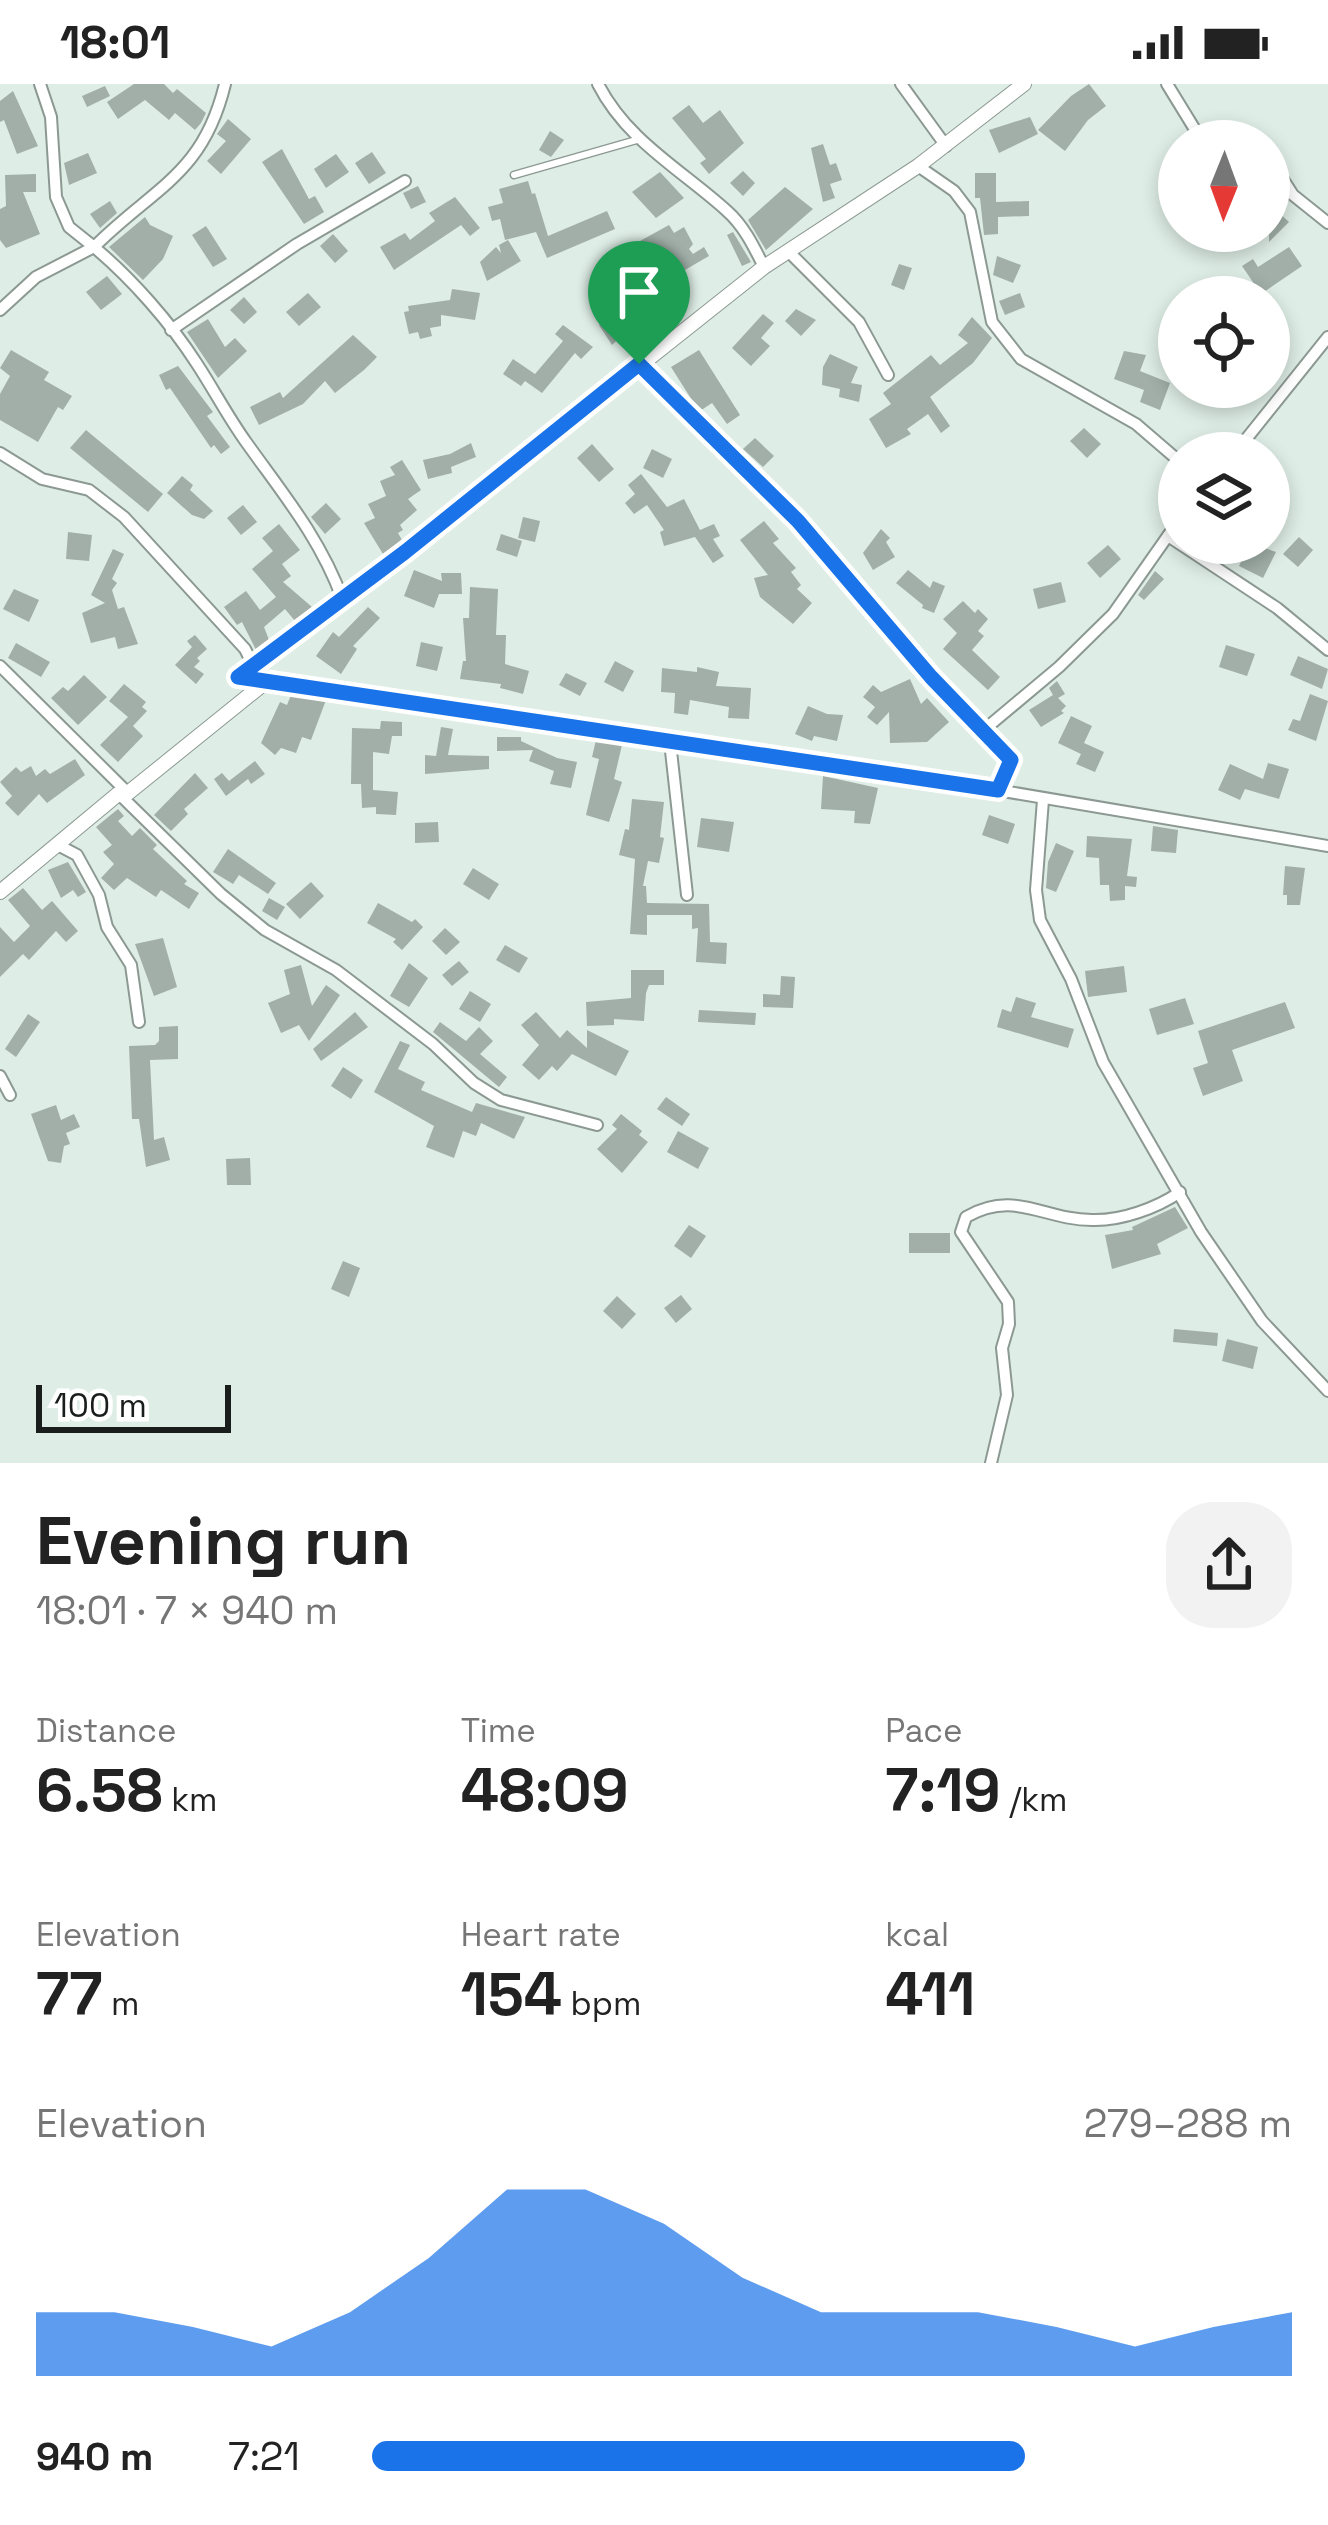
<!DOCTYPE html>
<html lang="en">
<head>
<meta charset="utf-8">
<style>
  :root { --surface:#fff; --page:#f2f2f2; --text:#222; --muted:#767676; --accent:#1a73e8 }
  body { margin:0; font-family:"Space Grotesk",sans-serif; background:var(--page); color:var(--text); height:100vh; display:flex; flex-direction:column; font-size:45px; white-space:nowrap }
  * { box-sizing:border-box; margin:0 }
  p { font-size:39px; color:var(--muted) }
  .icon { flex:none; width:66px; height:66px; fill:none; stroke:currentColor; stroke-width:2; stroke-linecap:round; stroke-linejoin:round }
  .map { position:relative; height:1379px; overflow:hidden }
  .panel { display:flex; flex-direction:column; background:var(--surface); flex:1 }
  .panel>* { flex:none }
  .needle { width:78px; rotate:181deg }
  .controls { position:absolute; left:1158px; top:36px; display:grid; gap:24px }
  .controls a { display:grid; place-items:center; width:132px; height:132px; border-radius:50%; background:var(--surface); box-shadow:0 6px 18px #0003; font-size:60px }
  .scale { position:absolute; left:36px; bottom:30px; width:195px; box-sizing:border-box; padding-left:12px; border:6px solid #191e1c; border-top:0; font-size:33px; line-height:42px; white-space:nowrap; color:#191e1c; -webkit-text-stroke:9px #fff; paint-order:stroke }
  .pin { position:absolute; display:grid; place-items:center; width:102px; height:102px; color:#fff; margin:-123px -51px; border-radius:50% 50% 50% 0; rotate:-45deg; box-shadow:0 0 12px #0007 }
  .pin .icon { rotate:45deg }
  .round { display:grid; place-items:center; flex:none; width:126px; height:126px; border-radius:48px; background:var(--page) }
  .summary { display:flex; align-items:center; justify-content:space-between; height:204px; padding:0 36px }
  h1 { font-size:66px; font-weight:700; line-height:90px }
  .stats { display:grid; grid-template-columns:repeat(3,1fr); gap:18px; height:204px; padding:12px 36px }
  .stats div { display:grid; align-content:center }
  .stats b { font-size:60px; font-weight:700 }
  .stats small { font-size:33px; font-weight:400 }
  .stats p { font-size:33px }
  .chart { height:336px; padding:24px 36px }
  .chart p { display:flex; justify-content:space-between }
  .chart svg { width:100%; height:216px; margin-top:12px; fill:var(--accent); opacity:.7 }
  ul { padding:0 36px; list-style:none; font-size:39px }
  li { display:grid; grid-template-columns:192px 144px 1fr; align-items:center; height:90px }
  li i { height:30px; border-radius:15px; background:var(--accent) }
  .status { display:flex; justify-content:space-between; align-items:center; height:84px; padding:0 60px; background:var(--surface); direction:ltr }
  .status svg { height:33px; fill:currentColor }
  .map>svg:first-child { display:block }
</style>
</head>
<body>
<div class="status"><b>18:01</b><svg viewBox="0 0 49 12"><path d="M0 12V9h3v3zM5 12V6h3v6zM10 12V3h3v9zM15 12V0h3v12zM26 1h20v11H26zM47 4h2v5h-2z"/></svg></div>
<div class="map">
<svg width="1328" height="1379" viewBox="0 0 1328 1379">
  <rect width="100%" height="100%" fill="#deede6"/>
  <g fill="#a1afa8">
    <polygon points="134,0 164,0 173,9 177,5 206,29 201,39 195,46 175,29 169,36 145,16 118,35 107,18"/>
    <polygon points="1089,0 1106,22 1088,36 1065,67 1038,46 1071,12"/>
    <polygon points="105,2 110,12 87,23 82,12"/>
    <polygon points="13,7 38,62 17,70 4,36 0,38 0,17"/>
    <polygon points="689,21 703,39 720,26 744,59 709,90 700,79 706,75 672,34"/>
    <polygon points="1030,33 1038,50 999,69 989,46"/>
    <polygon points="228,35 251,55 221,90 207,77 226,57 217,50"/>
    <polygon points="550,47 564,56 551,73 539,66"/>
    <polygon points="823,60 830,81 836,79 842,96 830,100 835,114 823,118 811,64"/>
    <polygon points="282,65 309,115 315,112 324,128 304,140 262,78"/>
    <polygon points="372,68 386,89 369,100 355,79"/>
    <polygon points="88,69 97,89 69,101 64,79"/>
    <polygon points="336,70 349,88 326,104 314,85"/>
    <polygon points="743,87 755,99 743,112 730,99"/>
    <polygon points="660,88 684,114 656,134 632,108"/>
    <polygon points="975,89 996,89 996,118 1029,117 1029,132 998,133 998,150 984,151 980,114 975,114"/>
    <polygon points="36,90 36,108 23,108 40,150 6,164 0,156 0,125 6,122 5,91"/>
    <polygon points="528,97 532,110 535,109 548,152 607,127 615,145 547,174 536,148 505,156 500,135 492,137 488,123 503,119 499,105"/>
    <polygon points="418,102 426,118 411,125 403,109"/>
    <polygon points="785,103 813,125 766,166 748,136"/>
    <polygon points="455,113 480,144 470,152 461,141 394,186 380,163 405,149 410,156 435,137 429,129"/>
    <polygon points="110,117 117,129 100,144 90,130"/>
    <polygon points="1276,126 1289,138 1269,158 1269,133"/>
    <polygon points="145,133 150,141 173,152 163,175 143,196 109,163"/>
    <polygon points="669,141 674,149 684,143 693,160 689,165 693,170 704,163 709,172 678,190 673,176 648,193 637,176 646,169 640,157"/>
    <polygon points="206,142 227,175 213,183 192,151"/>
    <polygon points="733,148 751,178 742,182 727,151"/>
    <polygon points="333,150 348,167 335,179 320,162"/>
    <polygon points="508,156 521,177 487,197 480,178 496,163 501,169 499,161"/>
    <polygon points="1289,163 1302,182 1261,210 1242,182 1253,175 1258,183"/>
    <polygon points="997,172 1021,181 1013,199 993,191"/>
    <polygon points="899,180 912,184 904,206 891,201"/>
    <polygon points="107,192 122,210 101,226 86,208"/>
    <polygon points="652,201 667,213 647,238 662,250 651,259 631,243 612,261 599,241 613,228 623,238"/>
    <polygon points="452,205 480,209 475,236 441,231 441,242 430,244 432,252 420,255 418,248 409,250 404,228 409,227 408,222 450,216"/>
    <polygon points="308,209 321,223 299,242 286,228"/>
    <polygon points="1020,209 1025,223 1005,231 999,217"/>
    <polygon points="244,213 257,228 244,240 230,226"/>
    <polygon points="796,225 816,236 801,252 785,237"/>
    <polygon points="763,230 774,239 761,254 770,262 751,282 732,264"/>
    <polygon points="972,233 992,254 973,279 930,313 950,342 941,349 928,330 907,345 911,350 886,364 869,335 891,320 883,309 931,271 940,281 968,259 958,251"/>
    <polygon points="208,235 225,263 235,254 247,267 218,294 187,248"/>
    <polygon points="563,241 593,263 581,275 575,269 542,309 525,297 521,302 503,290 513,275 535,290 563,257 555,250"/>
    <polygon points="353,251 377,273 364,286 335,309 325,297 303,320 259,341 250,323 280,308 283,314"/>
    <polygon points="11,266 49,288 44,296 72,312 63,326 58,323 38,358 0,336 0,310 10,292 0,284"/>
    <polygon points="699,266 740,331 727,340 712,319 700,327 697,324 671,283"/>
    <polygon points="1124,267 1146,271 1140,287 1170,299 1160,326 1140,318 1144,306 1114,295"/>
    <polygon points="830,270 858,283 851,299 862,301 859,318 839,313 840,305 822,301 823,283"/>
    <polygon points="178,282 213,328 207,332 230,363 221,370 214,361 211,364 170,304 166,306 159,291"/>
    <polygon points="1084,344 1101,360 1087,374 1070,357"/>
    <polygon points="86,346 163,410 148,428 70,364"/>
    <polygon points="755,354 774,372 763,383 743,365"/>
    <polygon points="471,359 476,373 451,383 452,389 428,395 423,376 450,370"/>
    <polygon points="592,360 614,385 599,398 577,374"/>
    <polygon points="652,365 672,375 663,394 643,384"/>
    <polygon points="402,376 421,406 408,415 417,426 400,441 403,446 398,449 402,456 383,470 364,439 375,434 368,420 386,412 380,397 395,391 390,383"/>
    <polygon points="641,390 667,423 684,415 700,446 714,440 720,452 713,455 724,472 713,479 695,453 664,462 660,448 664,446 647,421 634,430 625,419 635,410 628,401"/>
    <polygon points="182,392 193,401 190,406 213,427 204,435 192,431 167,409"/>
    <polygon points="326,419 341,435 325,450 311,433"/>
    <polygon points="243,421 257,438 241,451 227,434"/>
    <polygon points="523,433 540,437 535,458 518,454"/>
    <polygon points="764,437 779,455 773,459 796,484 791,488 801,501 797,505 812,519 793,540 760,513 754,494 768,491 740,456"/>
    <polygon points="279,440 300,466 282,480 291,492 283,498 312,523 295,537 285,525 264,543 269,556 256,566 242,538 237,541 224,523 246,507 260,526 276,513 252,485 273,467 262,454"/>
    <polygon points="881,445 890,454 886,458 895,473 873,486 863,469"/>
    <polygon points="68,448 92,451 89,477 66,475"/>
    <polygon points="501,450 522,457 517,473 496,466"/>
    <polygon points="1299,453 1313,466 1298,483 1283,470"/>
    <polygon points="1250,459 1276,468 1263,494 1239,482"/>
    <polygon points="1108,461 1121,475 1100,494 1087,479"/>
    <polygon points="113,465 124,470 112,495 117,499 112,506 118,525 124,523 138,560 118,565 115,553 91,559 82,529 105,519 91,511"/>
    <polygon points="414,486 442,497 441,489 461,489 462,510 439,510 434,524 404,512"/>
    <polygon points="908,486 930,504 933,497 945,502 934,529 922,524 923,521 896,499"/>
    <polygon points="1155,487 1164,495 1144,516 1138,511"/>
    <polygon points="1061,498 1066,518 1038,525 1033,505"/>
    <polygon points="470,503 498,505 496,551 506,551 505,580 529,587 523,610 500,604 501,600 460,595 463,577 466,577 463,534 469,534"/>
    <polygon points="14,505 39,516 29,538 3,525"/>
    <polygon points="963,517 975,529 978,525 988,535 978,547 984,552 972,566 1000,593 988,606 943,565 957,549 943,535"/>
    <polygon points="368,523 380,534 353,562 357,565 341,590 316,572 333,548 339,553"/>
    <polygon points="195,551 207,565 197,574 200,577 194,583 204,590 196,600 175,581 192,563 187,557"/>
    <polygon points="421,558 443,563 437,587 416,582"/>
    <polygon points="16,559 50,578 41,593 8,574"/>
    <polygon points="1226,561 1255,570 1247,592 1219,583"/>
    <polygon points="1298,572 1328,585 1322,605 1290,591"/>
    <polygon points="615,577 634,587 623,608 604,598"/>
    <polygon points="697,583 719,588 716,602 751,604 749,635 728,634 729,623 690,616 688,631 674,629 675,609 661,608 662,584 697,588"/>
    <polygon points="566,589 587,599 580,612 559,601"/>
    <polygon points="84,591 107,613 78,641 51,614 63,603 68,607"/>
    <polygon points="910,595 921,620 927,614 949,638 927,658 890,659 889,628 877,641 867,633 875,623 863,613 873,601 881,608"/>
    <polygon points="1057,597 1065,610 1058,614 1066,622 1061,627 1064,629 1041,643 1029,626 1053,611 1049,604"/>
    <polygon points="124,600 146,618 142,623 147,627 133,642 143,652 118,678 100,661 128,633 109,617"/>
    <polygon points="1310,610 1328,617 1316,657 1288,646 1293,635 1300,637"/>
    <polygon points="291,611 326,616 311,656 302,653 296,669 281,664 275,671 261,659 280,618 287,621"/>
    <polygon points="808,622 827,630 843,631 837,657 814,652 812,657 795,650"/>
    <polygon points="1071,632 1092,642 1084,659 1104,668 1095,688 1076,680 1081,670 1058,659"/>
    <polygon points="381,637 402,638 402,652 392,652 389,670 373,668 373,706 398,708 396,731 376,730 376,723 362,724 361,700 351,700 352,644 380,645"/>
    <polygon points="441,643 453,645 448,671 489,672 489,685 425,690 425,671 436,672"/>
    <polygon points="497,653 521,653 521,657 557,674 577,678 571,704 550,700 554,687 529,677 533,666 497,667"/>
    <polygon points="596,656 622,661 614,695 622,698 609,738 586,731 599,675 592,673"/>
    <polygon points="75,675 85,691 47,719 39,710 18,732 5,719 12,712 0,698 16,683 21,688 31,682 36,692 45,685 50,690"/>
    <polygon points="255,677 265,690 251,700 248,695 226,712 214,695 222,689 229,697"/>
    <polygon points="1268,679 1289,685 1279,715 1245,705 1240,716 1218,706 1230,680 1263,695"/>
    <polygon points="195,689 208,704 184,725 188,730 171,747 154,731"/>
    <polygon points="823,692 878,704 870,740 854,739 855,727 821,725"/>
    <polygon points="632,715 664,718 660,753 664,754 659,779 648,777 643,802 646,802 647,819 709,820 710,858 727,859 726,880 696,878 698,844 692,845 692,831 647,831 647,851 630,850 635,775 619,771 625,745 629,746"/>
    <polygon points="118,725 124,732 118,737 132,752 140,744 157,761 153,765 187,797 184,800 199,809 189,825 161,806 156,813 127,794 114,806 101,794 114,780 103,768 112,761 96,743"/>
    <polygon points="989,731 1015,740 1008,760 982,751"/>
    <polygon points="701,734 734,738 729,768 697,763"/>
    <polygon points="438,738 439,758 415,759 415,739"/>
    <polygon points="1153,742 1178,746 1176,769 1151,767"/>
    <polygon points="1087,752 1132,755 1127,792 1137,793 1136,803 1125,802 1125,816 1110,817 1109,801 1100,801 1099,774 1086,773"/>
    <polygon points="1056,759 1074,767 1056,808 1046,804 1048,778"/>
    <polygon points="228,765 276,799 268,810 239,791 233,800 213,788"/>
    <polygon points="68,778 86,808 78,813 73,806 61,814 48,786"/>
    <polygon points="1285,782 1305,784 1300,821 1287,821 1287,811 1283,811"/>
    <polygon points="473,784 499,800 489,816 463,800"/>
    <polygon points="311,798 324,812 300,835 286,820"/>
    <polygon points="23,804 42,826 52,817 78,847 66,858 56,847 29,876 23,870 0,893 0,843 14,858 30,842 8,816"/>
    <polygon points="269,814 285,823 277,836 262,827"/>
    <polygon points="378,819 412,838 415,835 423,843 402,866 393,858 396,855 367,839"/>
    <polygon points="445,844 460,858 446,871 432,857"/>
    <polygon points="163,854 177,903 154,912 135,860"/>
    <polygon points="505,861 528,874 519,889 496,876"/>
    <polygon points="459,877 469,888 452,902 442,891"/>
    <polygon points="409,879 428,894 409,923 390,912"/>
    <polygon points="301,881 312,922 326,901 340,911 309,957 299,941 281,949 268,919 290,910 284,886"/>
    <polygon points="1124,882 1127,908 1088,913 1085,887"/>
    <polygon points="631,886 664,886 664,901 649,901 646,909 644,937 614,935 614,941 587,942 586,918 631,914"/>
    <polygon points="781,892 795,893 793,924 763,923 763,910 780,911"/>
    <polygon points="470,907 491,920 480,938 459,925"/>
    <polygon points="1016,913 1036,919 1031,933 1074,945 1068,964 997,943 1002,925 1011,928"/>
    <polygon points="1185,914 1194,940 1157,951 1149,925"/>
    <polygon points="1285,918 1295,944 1232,966 1243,997 1203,1012 1193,984 1208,979 1198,947"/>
    <polygon points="699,926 756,929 755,941 698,938"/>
    <polygon points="355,928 368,943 321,977 313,965"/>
    <polygon points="536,928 560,954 567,946 587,964 587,946 629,967 616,992 572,970 557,987 552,982 539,996 522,981 539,961 521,941"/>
    <polygon points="28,930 40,938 16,973 5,965"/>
    <polygon points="440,938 466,957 479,943 493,957 480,970 507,993 499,1003 433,948"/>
    <polygon points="178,942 178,975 150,976 154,1056 164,1053 170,1076 146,1083 139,1035 132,1035 129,962 155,961 159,957 159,943"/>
    <polygon points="400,957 410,961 398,985 425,998 421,1006 472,1028 476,1019 525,1033 514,1055 481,1039 476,1052 463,1047 454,1074 426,1063 434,1042 374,1008"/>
    <polygon points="343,983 363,996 351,1015 331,1002"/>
    <polygon points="666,1013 690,1030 682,1042 657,1025"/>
    <polygon points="56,1021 61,1036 74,1030 80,1043 66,1049 70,1060 64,1062 61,1079 48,1077 31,1030"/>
    <polygon points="621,1030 642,1047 639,1051 648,1058 622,1089 597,1065 617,1045 612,1041"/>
    <polygon points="678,1047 709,1064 698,1085 667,1068"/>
    <polygon points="250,1074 251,1101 227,1101 226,1075"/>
    <polygon points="1175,1123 1188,1144 1157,1160 1161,1170 1112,1185 1105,1151 1133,1146 1132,1143"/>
    <polygon points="689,1141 706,1152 691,1174 674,1162"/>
    <rect x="909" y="1149" width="41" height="20"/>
    <polygon points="343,1177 360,1184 349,1213 331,1205"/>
    <polygon points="681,1211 692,1225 676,1239 664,1224"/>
    <polygon points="617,1212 636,1230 622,1245 603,1227"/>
    <polygon points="1174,1245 1218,1249 1217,1262 1173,1258"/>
    <polygon points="1227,1255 1258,1263 1253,1285 1222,1277"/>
  </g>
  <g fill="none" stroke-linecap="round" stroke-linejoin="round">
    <g stroke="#8c9993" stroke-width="9">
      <polyline id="service" points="514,91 640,55"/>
    </g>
    <g stroke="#8c9993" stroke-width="14">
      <g id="minor">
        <path d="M40 0 51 33 56 113 69 143 94 163C154 103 203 91 225 0"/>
        <path d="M598 0C627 57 682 86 727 127 744 142 754 163 764 183"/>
        <polyline points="901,0 946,62"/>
        <polyline points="1167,0 1202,57"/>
        <polyline points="918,82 954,107 970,128 992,238 1021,275 1136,340 1179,377"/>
        <polyline points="1269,82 1277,86 1293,111 1328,139"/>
        <polyline points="789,168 859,238 888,291"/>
        <path d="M0 226 36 193 94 163C132 195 170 238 197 280 214 306 228 333 246 358 283 410 320 454 342 514"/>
        <polyline points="171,246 297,160 405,97"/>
        <polyline points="639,280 798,437 931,593 1011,676 997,706"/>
        <polyline points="0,369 42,395 89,406 124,433 245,565 256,587"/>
        <polyline points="1235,369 1328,253"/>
        <polyline points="1168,452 1277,524 1328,566"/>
        <polyline points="0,582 128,709"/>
        <polyline points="258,596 997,706 1328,762"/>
        <polyline points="985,645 1059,583 1113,530 1179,436"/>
        <polyline points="670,658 687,811"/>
        <polyline points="119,710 221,810 265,846 336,886 433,960 474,999 501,1016 597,1041"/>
        <polyline points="1043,716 1036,806 1040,836 1071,895 1103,978 1201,1148 1262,1237 1328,1307"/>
        <polyline points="58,761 77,771 99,811 107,843 131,881 139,938"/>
        <polyline points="0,992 10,1011"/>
        <path d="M991 1379 1007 1311 1002 1264 1009 1240 1008 1218 961 1148 966 1133C1015 1105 1043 1136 1092 1136 1121 1137 1157 1124 1180 1108"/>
      </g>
    </g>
    <g stroke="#8c9993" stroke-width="16">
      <polyline id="tertiary" points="0,808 118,710 128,709 262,601 239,593 405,468 764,183 918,82 1024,0"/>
    </g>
    <use href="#service" stroke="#fff" stroke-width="6"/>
    <use href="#minor" stroke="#fff" stroke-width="10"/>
    <use href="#tertiary" stroke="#fff" stroke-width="14"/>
  </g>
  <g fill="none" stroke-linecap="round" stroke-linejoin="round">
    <g stroke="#fff" stroke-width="24">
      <polygon id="route" points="639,280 798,437 931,593 1011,676 998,706 238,593 405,468"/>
    </g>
    <use href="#route" stroke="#1a73e8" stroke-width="15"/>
  </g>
</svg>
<div class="controls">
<a><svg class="needle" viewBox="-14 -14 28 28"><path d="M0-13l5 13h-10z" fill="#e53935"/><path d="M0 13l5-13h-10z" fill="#767676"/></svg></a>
<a><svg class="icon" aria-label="locate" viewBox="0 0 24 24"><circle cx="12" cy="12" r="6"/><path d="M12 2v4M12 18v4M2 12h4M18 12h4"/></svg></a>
<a><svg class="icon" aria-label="layers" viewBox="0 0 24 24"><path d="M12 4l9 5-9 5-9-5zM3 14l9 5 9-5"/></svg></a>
</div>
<div class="scale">100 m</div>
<div class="pin" style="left:639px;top:280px;background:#1e9e55"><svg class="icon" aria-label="arrive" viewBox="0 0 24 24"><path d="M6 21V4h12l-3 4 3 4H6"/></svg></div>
</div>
<section class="panel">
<div class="summary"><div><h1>Evening run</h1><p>18:01 · 7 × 940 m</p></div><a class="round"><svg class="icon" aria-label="share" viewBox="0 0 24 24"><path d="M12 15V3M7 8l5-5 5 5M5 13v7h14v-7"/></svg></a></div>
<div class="stats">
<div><p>Distance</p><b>6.58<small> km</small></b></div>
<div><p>Time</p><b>48:09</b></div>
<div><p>Pace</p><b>7:19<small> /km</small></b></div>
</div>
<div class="stats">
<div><p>Elevation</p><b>77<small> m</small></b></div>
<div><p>Heart rate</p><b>154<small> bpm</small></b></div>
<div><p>kcal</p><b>411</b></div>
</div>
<div class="chart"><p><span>Elevation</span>279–288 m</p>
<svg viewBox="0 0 160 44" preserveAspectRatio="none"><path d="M0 44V31L10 31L20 34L30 38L40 31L50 20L60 6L70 6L80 13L90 24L100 31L110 31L120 31L130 34L140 38L150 34L160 31V44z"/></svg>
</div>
<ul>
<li><b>940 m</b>7:21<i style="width:71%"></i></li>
</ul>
</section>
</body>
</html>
